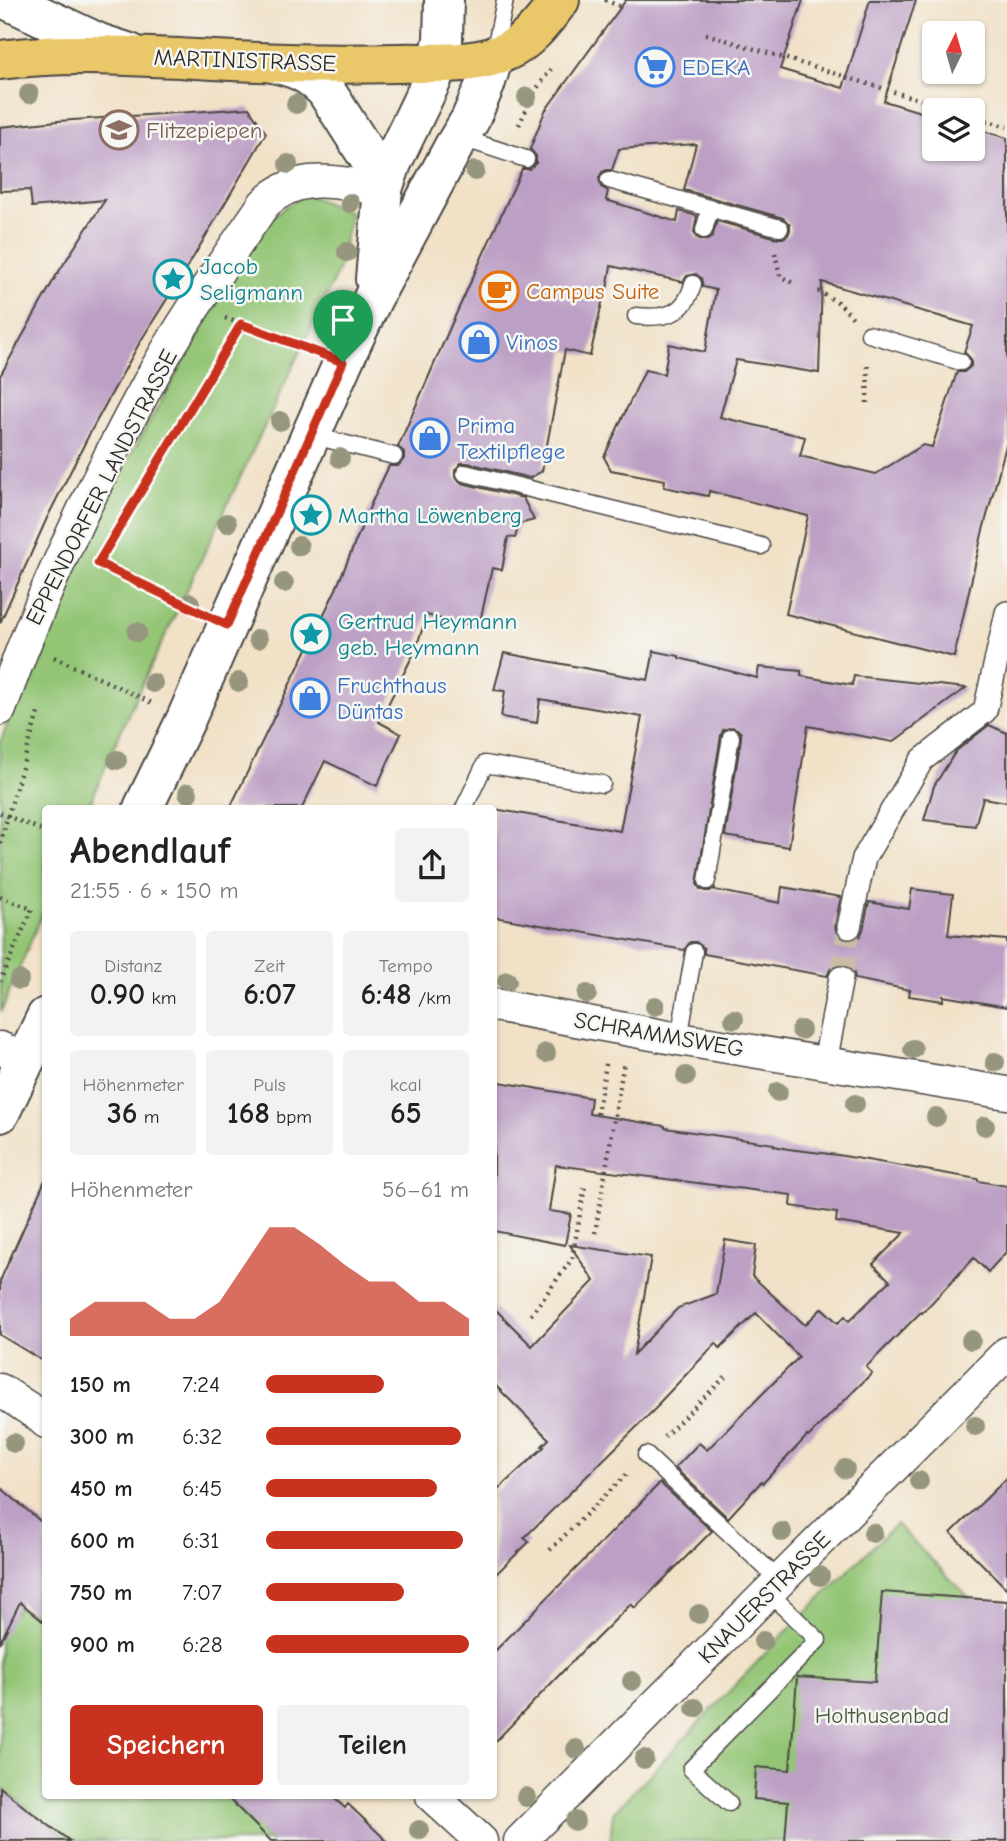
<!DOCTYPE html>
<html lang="de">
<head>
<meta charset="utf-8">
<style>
  :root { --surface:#fff; --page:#f2f2f2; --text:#222; --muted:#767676; --accent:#c8321e }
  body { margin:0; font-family:"Comic Neue",sans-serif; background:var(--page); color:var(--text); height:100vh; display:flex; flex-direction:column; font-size:26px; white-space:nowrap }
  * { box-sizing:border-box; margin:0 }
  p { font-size:23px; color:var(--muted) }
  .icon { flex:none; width:38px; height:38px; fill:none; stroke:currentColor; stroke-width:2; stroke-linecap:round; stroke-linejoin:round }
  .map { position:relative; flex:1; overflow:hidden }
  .sheet { position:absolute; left:42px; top:805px; width:455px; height:994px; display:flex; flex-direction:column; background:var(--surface); border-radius:7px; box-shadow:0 2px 5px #0004 }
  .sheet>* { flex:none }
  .needle { width:46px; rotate:5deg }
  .fabs { position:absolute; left:922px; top:21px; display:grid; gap:14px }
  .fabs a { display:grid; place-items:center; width:63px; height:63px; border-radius:7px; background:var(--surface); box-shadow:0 2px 5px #0004; font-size:35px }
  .pin { position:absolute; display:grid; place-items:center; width:60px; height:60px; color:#fff; margin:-72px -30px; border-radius:50% 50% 50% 0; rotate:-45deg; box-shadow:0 0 7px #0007 }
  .pin .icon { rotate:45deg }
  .round { display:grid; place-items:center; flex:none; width:74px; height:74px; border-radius:7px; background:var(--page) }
  .overview { display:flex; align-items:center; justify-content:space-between; height:119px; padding:0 28px }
  h1 { font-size:38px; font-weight:800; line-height:52px }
  .stats { display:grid; grid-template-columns:repeat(3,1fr); gap:10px; height:119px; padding:7px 28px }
  .stats div { display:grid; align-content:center; border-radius:7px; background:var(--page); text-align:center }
  .stats b { font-size:30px; font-weight:800 }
  .stats small { font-size:19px; font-weight:400 }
  .stats p { font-size:19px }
  .chart { height:196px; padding:14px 28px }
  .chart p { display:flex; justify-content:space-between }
  .chart svg { width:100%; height:126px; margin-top:7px; fill:var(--accent); opacity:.7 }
  .button { display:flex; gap:14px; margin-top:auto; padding:14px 28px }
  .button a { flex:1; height:80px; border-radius:7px; background:var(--accent); color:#fff; font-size:28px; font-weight:800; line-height:80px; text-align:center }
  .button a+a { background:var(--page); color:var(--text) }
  ul { padding:0 28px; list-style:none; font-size:23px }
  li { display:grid; grid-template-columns:112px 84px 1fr; align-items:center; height:52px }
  li i { height:18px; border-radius:9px; background:var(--accent) }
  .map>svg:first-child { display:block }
</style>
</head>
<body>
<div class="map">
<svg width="1007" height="1841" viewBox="0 0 1007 1841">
  <rect width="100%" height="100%" fill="#f6f6f2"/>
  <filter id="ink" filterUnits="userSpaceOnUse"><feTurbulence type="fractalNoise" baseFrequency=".0143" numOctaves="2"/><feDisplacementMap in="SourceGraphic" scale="14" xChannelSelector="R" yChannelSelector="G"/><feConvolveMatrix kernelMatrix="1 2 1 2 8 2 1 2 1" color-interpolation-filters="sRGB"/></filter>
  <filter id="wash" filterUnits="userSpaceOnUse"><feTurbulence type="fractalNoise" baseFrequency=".00686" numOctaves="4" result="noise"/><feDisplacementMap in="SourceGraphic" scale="28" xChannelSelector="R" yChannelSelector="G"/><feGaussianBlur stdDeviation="1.57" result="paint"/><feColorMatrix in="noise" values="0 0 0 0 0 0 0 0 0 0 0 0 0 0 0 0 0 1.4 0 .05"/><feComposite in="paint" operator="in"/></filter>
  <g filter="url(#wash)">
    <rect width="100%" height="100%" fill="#f1e1c7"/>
    <g fill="#93c575" stroke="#5f7850" stroke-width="2">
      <polygon points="305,194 351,213 338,271 130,710 88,808 46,808 45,907 1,1012 0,742 84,536 264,222"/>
      <polygon points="896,1524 1007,1636 1007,1841 610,1841 613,1813 784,1634"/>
      <polygon points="0,1607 15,1613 18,1608 43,1617 45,1619 46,1796 226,1796 272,1841 70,1841 0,1787"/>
    </g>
    <g id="blocks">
      <g fill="#bc9fc4" fill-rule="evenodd">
        <path d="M626 0H803L780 69 843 88 870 0H916L884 101 934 116V149H973V128L1007 138V442L982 534 954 657 786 614 808 516 709 491 708 496 664 487 665 480 611 470 604 457 645 370 664 374 669 344 705 352 716 290 703 287 701 278 696 274 687 276 683 282 611 266 606 295 604 294 590 356 565 350 542 471 530 478 468 463H461L455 470V477L462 483 523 498 534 520 519 524 515 538 508 537 502 570 492 568 479 626 451 622 427 615 415 651 379 722 401 734 377 786 325 761 302 808H230L336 589 371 504 389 466H398L404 459V452L398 447 452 323 522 169H529L536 163V156L530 149 545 111ZM696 144 684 190 783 218 790 225V230L788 235 783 238H777L717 221 712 237 707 240H702L696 237 694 232 697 216 679 211 677 222 606 200 608 191 601 187 599 178 602 172 607 170H612L619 149ZM822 282 973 326 964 352 971 359V366L964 372H957L932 447 923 445 876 474 800 456 805 437 720 417 736 360 819 373Z"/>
        <polygon points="249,108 266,133 194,256 140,342 91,431 47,518 0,623 0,376 56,276 105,200 32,207 30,190 0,191 0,127 58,121"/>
        <polygon points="654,651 679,656 679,658 757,678 759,667 801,671 801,676 852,685 854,676 966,688 893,742 808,726 789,847 725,836 741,738 741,733 737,729 732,727 723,730 721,735 697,884 700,889 705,891 710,891 715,888 715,890 780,903 782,887 841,897 835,924 836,931 840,938 847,941 854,940 860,936 863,930 869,902 909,909 912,889 953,894 948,935 1007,940 1007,1007 943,996 943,1001 909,996 910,990 855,979 854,973 851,968 843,964 837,965 831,968 827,976 704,954 704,948 696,942 690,942 684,950 494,917 494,809 620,831 642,717 540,699 537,723 501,717 505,691 494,690 504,653 648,680"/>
        <polygon points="989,725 1007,733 1007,802 983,798 975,826 924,820 934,786 956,751"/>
        <polygon points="494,1081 591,1098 589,1114 665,1126 665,1128 774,1144 774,1146 788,1149 838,1155 978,1179 978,1181 1007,1186 1007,1251 988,1272 974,1258 922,1313 921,1312 866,1367 872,1373 808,1437 807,1436 763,1483 761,1482 728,1518 675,1468 699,1443 707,1450 799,1357 756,1313 720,1348 716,1343 658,1404 659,1405 524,1538 529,1542 494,1576 494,1493 544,1447 542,1446 549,1439 494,1384 494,1308 532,1346 594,1281 570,1245 651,1257 634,1354 678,1308 716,1294 725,1240 756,1245 752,1276 805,1325 822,1308 838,1323 845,1316 849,1321 890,1281 873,1264 904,1233 836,1222 837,1213 791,1206 792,1195 556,1165 549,1211 571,1214 565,1245 494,1231"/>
        <polygon points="46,1178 46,1363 0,1335 0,1281"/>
        <polygon points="1007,1478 1007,1589 951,1533"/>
        <polygon points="660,1483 712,1531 635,1608 631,1604 591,1644 590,1643 494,1743 494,1652"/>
        <polygon points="0,1487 46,1526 46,1624 20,1602 0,1643"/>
        <polygon points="882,1592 1007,1601 1007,1841 785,1841 788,1802 754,1799 756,1767 790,1770 797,1677 875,1682"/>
        <polygon points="0,1787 23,1806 70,1841 0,1841"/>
        <polygon points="226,1796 332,1796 345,1808 348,1804 387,1841 271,1841"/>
      </g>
    </g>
  </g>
  <g filter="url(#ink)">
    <use href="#blocks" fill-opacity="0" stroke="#494642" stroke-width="2"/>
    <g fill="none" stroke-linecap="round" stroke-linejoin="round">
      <polyline stroke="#c9bda8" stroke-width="23" stroke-dasharray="23 11" stroke-linecap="butt" points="841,978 849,927"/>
      <g stroke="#494642" stroke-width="19">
        <g id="service">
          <polyline points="494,54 505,0"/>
          <polyline points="459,137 526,159"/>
          <polyline points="609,180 780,228"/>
          <polyline points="704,230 710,209"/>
          <path d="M636 316C665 319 685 315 693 284"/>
          <polyline points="869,334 961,362"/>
          <polyline points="310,435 394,456"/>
          <polyline points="465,473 761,546"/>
          <polyline points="464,808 485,764 602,784"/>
          <polyline points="707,881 731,737"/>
          <polyline points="679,1039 694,952"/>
          <polyline points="646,1455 780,1581"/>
          <polyline points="729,1803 691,1769 818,1640 769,1593"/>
        </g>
      </g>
      <g stroke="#494642" stroke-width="26">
        <g id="pedestrian">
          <polyline points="849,927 864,858 922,760 985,711 1007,613"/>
          <polyline points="825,1062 841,978"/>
        </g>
      </g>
      <g stroke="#494642" stroke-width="35">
        <g id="minor">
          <path d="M0 709C40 597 91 488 148 384 182 321 224 263 264 204 300 169 339 184 383 189"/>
          <polyline points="494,1005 679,1039 1007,1093"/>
          <polyline points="0,1048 24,1059"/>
          <polyline points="0,1390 37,1414 46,1422"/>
          <polyline points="432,1796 481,1841"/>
          <polyline points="520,1841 1007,1353"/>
        </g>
      </g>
      <g stroke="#494642" stroke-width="42">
        <g id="tertiary">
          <polyline points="7,0 99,43 130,53"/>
          <path d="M273 63C295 67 310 74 326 91L377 171 383 189"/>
          <polyline points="375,279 383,189 392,163 432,80 438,62 443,40 444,0"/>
          <polyline points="143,808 186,719 343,362 373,298 454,146 470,120 485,85 494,56"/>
          <polyline points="0,1113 46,1017"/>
        </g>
      </g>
      <g stroke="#494642" stroke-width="42">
        <path id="primary" d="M0 60C65 51 131 56 196 59 263 63 330 65 397 63 433 62 474 67 507 51 530 41 545 19 560 0"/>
      </g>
      <g stroke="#494642" stroke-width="4.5" stroke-dasharray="2 5" stroke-linecap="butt">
        <polyline points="605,0 621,7"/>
        <polyline points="706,34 953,110"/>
        <polyline points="973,116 1007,127"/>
        <polyline points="519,125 535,91 551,69"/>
        <polyline points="775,253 780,276 793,283"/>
        <polyline points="818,291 839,303 853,318"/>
        <polyline points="225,318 241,324"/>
        <polyline points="867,403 868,362"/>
        <polyline points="104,553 241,324 310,350"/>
        <polyline points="96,561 195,609"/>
        <polyline points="54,657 154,704"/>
        <polyline points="0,813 46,832"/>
        <polyline points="0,843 38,713"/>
        <polyline points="0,897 32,909 0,981"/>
        <polyline points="597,1114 607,1059"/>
        <polyline points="595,1233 624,1062"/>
        <polyline points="531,1315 572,1259 585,1186"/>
        <polyline points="664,1437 728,1374"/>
        <polyline points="550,1550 628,1473"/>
      </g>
      <use href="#service" stroke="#fff" stroke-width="16"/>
      <use href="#pedestrian" stroke="#fff" stroke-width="23"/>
      <use href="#minor" stroke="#fff" stroke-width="32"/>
      <use href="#tertiary" stroke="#fff" stroke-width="38"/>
      <use href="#primary" stroke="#eac769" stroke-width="38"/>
    </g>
    <g fill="#95967d">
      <circle cx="29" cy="94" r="10"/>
      <circle cx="527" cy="97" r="10"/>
      <circle cx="296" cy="104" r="10"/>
      <circle cx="288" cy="164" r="10"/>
      <circle cx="475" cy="171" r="10"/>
      <circle cx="350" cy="203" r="10"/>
      <circle cx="347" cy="252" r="10"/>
      <circle cx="280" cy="421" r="10"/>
      <circle cx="340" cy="458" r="10"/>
      <circle cx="227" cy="523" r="10"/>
      <circle cx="299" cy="546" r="10"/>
      <circle cx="284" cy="583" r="10"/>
      <circle cx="190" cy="603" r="10"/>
      <circle cx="137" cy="632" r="10"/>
      <circle cx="258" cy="639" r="10"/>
      <circle cx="239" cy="682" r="10"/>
      <circle cx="153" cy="683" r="10"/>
      <circle cx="117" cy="760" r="10"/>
      <circle cx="188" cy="793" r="10"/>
      <circle cx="19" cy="980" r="10"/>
      <circle cx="507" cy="981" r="10"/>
      <circle cx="587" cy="994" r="10"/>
      <circle cx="655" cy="1006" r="10"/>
      <circle cx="734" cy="1019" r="10"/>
      <circle cx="801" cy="1030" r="10"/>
      <circle cx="913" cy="1049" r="10"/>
      <circle cx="546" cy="1053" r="10"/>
      <circle cx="995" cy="1062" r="10"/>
      <circle cx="686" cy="1076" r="10"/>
      <circle cx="778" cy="1092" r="10"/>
      <circle cx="855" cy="1104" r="10"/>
      <circle cx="936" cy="1117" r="10"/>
      <circle cx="985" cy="1126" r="10"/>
      <circle cx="971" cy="1340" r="10"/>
      <circle cx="975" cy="1426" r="10"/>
      <circle cx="14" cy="1443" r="10"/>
      <circle cx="845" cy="1469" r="10"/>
      <circle cx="919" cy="1481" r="10"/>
      <circle cx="782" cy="1532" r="10"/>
      <circle cx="873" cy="1533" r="10"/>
      <circle cx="820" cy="1576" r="10"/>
      <circle cx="699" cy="1614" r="10"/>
      <circle cx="763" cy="1641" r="10"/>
      <circle cx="632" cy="1681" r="10"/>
      <circle cx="695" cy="1708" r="10"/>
      <circle cx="576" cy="1749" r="10"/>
      <circle cx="644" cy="1759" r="10"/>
      <circle cx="526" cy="1797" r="10"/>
      <circle cx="575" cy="1821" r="10"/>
      <circle cx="419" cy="1830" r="10"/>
    </g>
  </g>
  <g fill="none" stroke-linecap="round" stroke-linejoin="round" filter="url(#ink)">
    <g stroke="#fff" stroke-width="14">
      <polygon id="route" points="241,324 343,362 227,625 98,563"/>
    </g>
    <use href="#route" stroke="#c8321e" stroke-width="9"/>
  </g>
  <defs>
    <g id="supermarket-ring" transform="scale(2.0125)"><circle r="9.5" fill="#f6f6f2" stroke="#3f7fe0" stroke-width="1.5"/><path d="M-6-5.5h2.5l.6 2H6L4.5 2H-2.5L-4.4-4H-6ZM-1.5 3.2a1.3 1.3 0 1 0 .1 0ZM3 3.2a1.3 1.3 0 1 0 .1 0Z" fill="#3f7fe0"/></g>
    <g id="school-ring" transform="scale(2.0125)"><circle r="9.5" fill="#f6f6f2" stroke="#8d6e63" stroke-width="1.5"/><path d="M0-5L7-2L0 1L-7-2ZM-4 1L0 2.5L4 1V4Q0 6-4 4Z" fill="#8d6e63"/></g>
    <g id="sight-ring" transform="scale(2.0125)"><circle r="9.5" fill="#f6f6f2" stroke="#0f9aa8" stroke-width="1.5"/><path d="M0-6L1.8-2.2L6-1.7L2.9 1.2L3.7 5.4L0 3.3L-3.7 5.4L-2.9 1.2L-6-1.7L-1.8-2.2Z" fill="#0f9aa8"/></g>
    <g id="cafe-ring" transform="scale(2.0125)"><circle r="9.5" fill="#f6f6f2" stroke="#e8710a" stroke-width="1.5"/><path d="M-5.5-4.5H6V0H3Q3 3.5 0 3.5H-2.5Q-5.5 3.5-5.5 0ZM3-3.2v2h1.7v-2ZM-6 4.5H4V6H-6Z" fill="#e8710a"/></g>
    <g id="shop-ring" transform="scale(2.0125)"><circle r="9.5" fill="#f6f6f2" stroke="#3f7fe0" stroke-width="1.5"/><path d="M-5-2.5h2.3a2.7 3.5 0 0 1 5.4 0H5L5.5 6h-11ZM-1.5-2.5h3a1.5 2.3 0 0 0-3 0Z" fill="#3f7fe0"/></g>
  </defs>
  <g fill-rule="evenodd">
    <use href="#supermarket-ring" x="655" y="67"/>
    <use href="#school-ring" x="119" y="130"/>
    <use href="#sight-ring" x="173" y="279"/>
    <use href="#cafe-ring" x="499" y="291"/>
    <use href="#shop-ring" x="479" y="342"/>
    <use href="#shop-ring" x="430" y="438"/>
    <use href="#sight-ring" x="311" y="515"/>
    <use href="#sight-ring" x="311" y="634"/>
    <use href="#shop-ring" x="310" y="698"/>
  </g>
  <g text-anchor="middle" stroke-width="5" stroke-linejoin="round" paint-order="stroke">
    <g font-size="23" fill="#2b2b2b" stroke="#f6f6f2">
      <text transform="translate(245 60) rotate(2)" y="8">MARTINISTRASSE</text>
      <text transform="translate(101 487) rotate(-63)" y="8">EPPENDORFER LANDSTRASSE</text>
      <text transform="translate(659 1034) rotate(10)" y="8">SCHRAMMSWEG</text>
      <text transform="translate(764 1597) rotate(-45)" y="8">KNAUERSTRASSE</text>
    </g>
    <g font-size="23" fill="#366cbe" stroke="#f6f6f2" text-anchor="start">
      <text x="682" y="75">EDEKA</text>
      <text x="506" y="350">Vinos</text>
      <text x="457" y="433">Prima<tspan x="457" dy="26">Textilpflege</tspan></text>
      <text x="337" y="693">Fruchthaus<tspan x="337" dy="26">Düntas</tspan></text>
    </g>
    <g font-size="23" fill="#785e54" stroke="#f6f6f2" text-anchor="start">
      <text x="146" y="138">Flitzepiepen</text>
    </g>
    <g font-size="23" fill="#0d838f" stroke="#f6f6f2" text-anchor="start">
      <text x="200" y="274">Jacob<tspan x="200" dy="26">Seligmann</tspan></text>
      <text x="338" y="523">Martha Löwenberg</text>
      <text x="338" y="629">Gertrud Heymann<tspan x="338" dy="26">geb. Heymann</tspan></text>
    </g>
    <g font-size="23" fill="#c56008" stroke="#f6f6f2" text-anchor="start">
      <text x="526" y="299">Campus Suite</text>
    </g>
    <g font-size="23" fill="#4a5941" stroke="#f6f6f2">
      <text x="882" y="1723">Holthusenbad</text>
    </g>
  </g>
</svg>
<div class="fabs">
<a><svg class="needle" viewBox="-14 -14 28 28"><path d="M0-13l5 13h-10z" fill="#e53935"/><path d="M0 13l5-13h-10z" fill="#767676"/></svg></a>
<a><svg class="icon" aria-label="layers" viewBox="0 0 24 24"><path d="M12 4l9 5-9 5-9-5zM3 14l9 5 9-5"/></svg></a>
</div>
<div class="pin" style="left:343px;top:362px;background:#1e9e55"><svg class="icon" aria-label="arrive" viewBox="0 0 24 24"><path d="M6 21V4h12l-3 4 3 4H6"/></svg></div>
<section class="sheet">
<div class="overview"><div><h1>Abendlauf</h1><p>21:55 · 6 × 150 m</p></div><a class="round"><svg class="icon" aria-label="share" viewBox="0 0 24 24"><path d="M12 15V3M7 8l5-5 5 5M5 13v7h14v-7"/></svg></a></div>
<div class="stats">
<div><p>Distanz</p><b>0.90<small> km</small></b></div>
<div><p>Zeit</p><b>6:07</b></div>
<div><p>Tempo</p><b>6:48<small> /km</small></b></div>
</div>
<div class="stats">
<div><p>Höhenmeter</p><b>36<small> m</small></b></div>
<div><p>Puls</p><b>168<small> bpm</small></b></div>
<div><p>kcal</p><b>65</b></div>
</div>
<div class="chart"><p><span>Höhenmeter</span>56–61 m</p>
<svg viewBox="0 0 160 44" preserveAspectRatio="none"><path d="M0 44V38L10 32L20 32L30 32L40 38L50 38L60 32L70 19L80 6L90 6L100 12L110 19L120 25L130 25L140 32L150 32L160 38V44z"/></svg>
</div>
<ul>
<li><b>150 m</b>7:24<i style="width:58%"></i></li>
<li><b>300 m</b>6:32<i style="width:96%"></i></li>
<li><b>450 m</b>6:45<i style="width:84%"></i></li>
<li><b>600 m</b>6:31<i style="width:97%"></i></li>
<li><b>750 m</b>7:07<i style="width:68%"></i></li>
<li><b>900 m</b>6:28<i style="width:100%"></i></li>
</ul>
<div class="button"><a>Speichern</a><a>Teilen</a></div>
</section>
</div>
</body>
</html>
